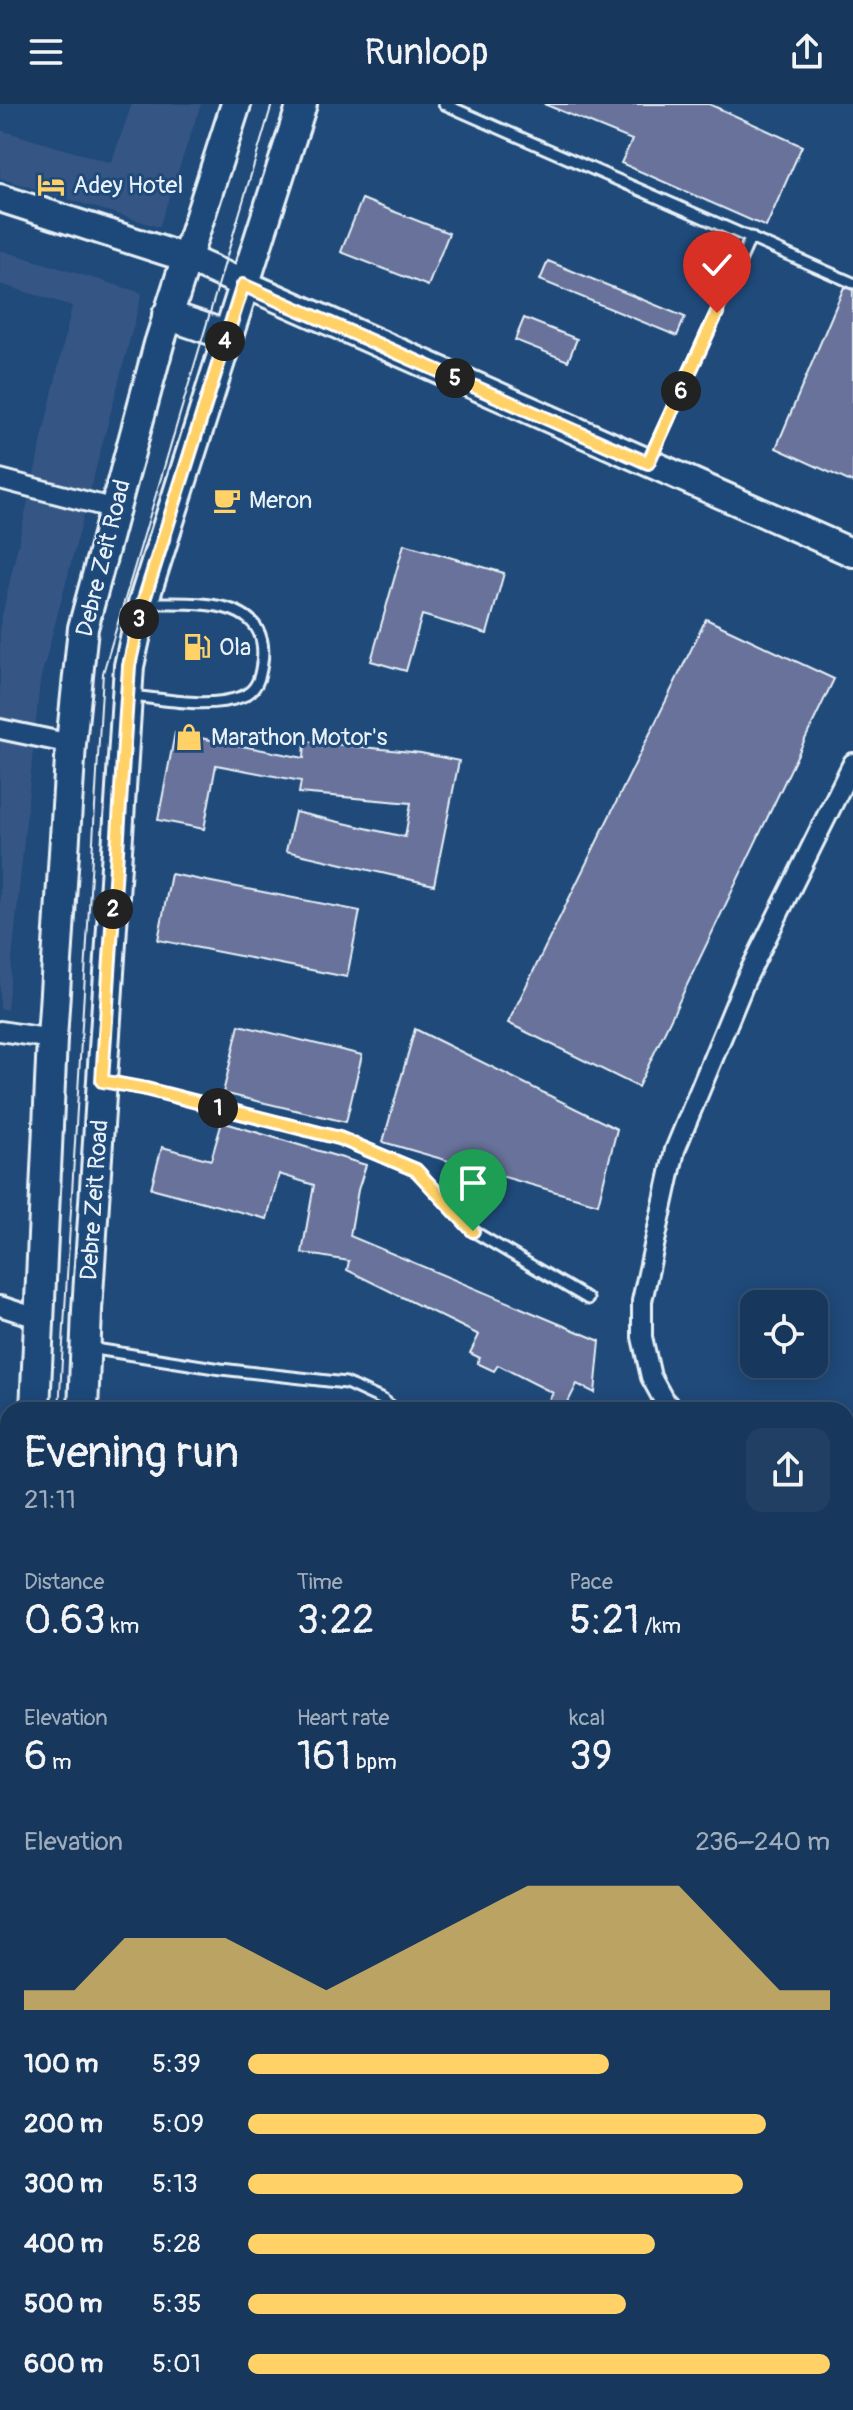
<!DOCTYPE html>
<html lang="en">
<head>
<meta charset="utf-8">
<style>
  :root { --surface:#17385c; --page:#203f62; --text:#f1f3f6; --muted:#9eacbb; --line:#365272; --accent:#ffd166 }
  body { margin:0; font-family:Pangolin,sans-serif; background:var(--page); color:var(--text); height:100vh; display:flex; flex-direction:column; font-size:30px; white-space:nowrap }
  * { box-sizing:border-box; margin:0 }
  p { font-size:26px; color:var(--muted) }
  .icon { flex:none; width:44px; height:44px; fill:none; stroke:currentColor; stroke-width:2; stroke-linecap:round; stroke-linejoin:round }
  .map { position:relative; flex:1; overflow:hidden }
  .panel { position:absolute; left:0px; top:1298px; width:854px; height:1008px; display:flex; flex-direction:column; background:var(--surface); border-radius:24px 24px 0 0; box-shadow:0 4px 20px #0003,0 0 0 2px var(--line) }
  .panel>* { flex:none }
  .fabs { position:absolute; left:740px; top:1186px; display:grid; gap:16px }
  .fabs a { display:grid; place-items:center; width:88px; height:88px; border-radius:16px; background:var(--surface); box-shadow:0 4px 20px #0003,0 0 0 2px var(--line); font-size:40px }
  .pin { position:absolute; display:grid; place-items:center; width:68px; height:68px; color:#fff; margin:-82px -34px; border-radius:50% 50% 50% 0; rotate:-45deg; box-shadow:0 0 8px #0007 }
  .pin .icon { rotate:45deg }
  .km { position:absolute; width:40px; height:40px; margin:-20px; border-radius:50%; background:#222; color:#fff; font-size:22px; line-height:40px; text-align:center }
  .round { display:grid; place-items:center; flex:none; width:84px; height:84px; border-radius:16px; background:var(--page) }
  .headline { display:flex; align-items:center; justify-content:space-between; height:136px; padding:0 24px }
  h1 { font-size:44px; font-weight:600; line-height:60px }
  .figures { display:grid; grid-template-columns:repeat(3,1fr); gap:12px; height:136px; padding:8px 24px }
  .figures div { display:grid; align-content:center }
  .figures b { font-size:40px; font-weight:600 }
  .figures small { font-size:22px; font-weight:400 }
  .figures p { font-size:22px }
  .chart { height:224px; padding:16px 24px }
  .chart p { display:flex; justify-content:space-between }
  .chart svg { width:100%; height:144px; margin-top:8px; fill:var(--accent); opacity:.7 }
  ul { padding:0 24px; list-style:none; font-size:26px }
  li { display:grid; grid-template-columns:128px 96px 1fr; align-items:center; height:60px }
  li i { height:20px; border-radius:10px; background:var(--accent) }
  header { display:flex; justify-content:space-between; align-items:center; height:104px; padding:0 24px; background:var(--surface); font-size:36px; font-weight:600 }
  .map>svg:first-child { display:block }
</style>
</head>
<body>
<header><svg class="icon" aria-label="menu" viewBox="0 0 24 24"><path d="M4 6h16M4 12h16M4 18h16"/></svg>Runloop<svg class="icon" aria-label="share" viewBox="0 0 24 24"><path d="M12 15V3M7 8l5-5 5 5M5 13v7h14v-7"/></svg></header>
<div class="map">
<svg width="853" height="2306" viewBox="0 0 853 2306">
  <rect width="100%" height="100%" fill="#1f4a7a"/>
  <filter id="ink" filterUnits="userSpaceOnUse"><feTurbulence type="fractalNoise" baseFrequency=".0125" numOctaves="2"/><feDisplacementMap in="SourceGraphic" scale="16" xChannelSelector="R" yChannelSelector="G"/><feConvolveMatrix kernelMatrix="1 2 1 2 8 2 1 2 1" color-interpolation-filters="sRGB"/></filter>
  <g filter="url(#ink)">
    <g fill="#355684">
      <polygon points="132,0 201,0 159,123 0,74 0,26 111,59"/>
      <polygon points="0,146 142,189 40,577 7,906 0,904 0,521 72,202 0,180"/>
    </g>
    <g fill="#68729a" stroke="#e8f1f8" stroke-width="2">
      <polygon points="544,0 709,0 802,42 766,123 621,59 632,36"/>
      <polygon points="362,95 449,129 428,182 341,148"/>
      <polygon points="548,157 685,213 677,232 540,176"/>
      <polygon points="844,183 853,186 853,379 776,344"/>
      <polygon points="524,214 577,235 568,257 515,236"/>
      <polygon points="404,440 504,469 487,530 422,511 406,567 371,557"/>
      <polygon points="706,515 834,575 638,983 508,919"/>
      <polygon points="175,629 304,654 305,637 421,649 459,657 434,781 286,747 295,708 405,733 411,699 299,689 301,677 216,661 204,725 158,716"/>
      <polygon points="171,770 360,807 347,873 158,836"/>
      <polygon points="239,921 362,951 346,1018 223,989"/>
      <polygon points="415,925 617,1025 598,1100 383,1038"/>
      <polygon points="222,1018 366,1061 358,1086 350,1132 600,1237 595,1289 577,1280 564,1306 544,1306 553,1289 498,1261 494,1267 477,1259 480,1254 470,1249 479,1231 347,1166 349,1157 302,1149 314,1081 279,1070 267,1115 151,1084 162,1043 211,1056"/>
    </g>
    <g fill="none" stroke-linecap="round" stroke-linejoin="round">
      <g stroke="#e8f1f8" stroke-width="15">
        <g id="lane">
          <polyline points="444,0 853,179"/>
          <polyline points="649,356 751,133"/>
          <path d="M130 592C165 595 207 605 241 593 257 587 260 574 262 559 272 490 190 500 146 499"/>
          <polyline points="105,977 146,985 339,1034 416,1066 473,1127 588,1195"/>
          <polyline points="89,1244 221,1265 346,1279 383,1296 396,1306"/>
        </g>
      </g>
      <g stroke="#e8f1f8" stroke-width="24">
        <g id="street">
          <polyline points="0,375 115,405"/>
          <polyline points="0,625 71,640"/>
          <polyline points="0,927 52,935"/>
          <polyline points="0,1202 40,1215"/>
          <polyline points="673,1306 663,1295 651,1273 642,1233 642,1197 675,1046 745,877 853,659"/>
          <polyline points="0,1560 8,1562"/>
          <polyline points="846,1626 853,1629"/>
          <polyline points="846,1855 853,1831"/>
          <polyline points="846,1909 853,1910"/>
          <polyline points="846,2282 853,2290"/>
          <polyline points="251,2306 251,2298"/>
          <polyline points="516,2306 517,2298"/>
          <polyline points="690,2306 691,2298"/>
        </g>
      </g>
      <g stroke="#e8f1f8" stroke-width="32">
        <polyline id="secondary" points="0,94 186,154 853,449"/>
      </g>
      <g stroke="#e8f1f8" stroke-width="34">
        <g id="primary">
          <polyline points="167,211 226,231"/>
          <polyline points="35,1306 52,935 71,640 83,524 159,240 236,0"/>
          <polyline points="83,1306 87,1206 129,562 143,499 302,0"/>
          <polyline points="0,1848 8,1740"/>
          <polyline points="24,2306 24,2298"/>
        </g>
      </g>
      <use href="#lane" stroke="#1f4a7a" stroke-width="9"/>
      <use href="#street" stroke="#1f4a7a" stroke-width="18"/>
      <use href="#secondary" stroke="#1f4a7a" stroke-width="26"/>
      <use href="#primary" stroke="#1f4a7a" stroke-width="28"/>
      <g stroke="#e8f1f8" stroke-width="2">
        <polyline points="59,1306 103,569 272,0"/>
        <polyline points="0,2075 8,1947"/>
        <polyline points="0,2282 8,2149"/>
      </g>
    </g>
  </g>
  <g fill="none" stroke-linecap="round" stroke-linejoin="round" filter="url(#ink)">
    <g stroke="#fff" stroke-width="16">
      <polyline id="route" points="473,1127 416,1066 339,1034 146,985 102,977 129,562 143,499 243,181 648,359 717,209"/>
    </g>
    <use href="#route" stroke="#ffd166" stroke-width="10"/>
  </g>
  <defs>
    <g id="hotel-bare" transform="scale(2.16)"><path d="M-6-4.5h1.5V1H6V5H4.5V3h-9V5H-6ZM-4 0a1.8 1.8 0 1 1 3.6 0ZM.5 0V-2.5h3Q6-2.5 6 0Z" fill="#ffd166" stroke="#1f4a7a" stroke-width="2.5" paint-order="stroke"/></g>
    <g id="cafe-bare" transform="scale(2.16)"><path d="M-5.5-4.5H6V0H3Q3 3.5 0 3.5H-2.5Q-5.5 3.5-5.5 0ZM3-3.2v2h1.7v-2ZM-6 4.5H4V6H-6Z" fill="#ffd166" stroke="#1f4a7a" stroke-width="2.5" paint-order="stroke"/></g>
    <g id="fuel-bare" transform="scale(2.16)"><path d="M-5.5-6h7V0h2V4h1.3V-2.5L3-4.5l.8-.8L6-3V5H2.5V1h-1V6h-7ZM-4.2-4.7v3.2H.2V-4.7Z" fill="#ffd166" stroke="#1f4a7a" stroke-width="2.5" paint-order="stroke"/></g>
    <g id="shop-bare" transform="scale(2.16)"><path d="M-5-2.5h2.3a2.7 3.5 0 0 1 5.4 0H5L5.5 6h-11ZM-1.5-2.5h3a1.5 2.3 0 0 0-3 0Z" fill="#ffd166" stroke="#1f4a7a" stroke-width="2.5" paint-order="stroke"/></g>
  </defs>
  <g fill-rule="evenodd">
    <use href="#hotel-bare" x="51" y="81"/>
    <use href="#cafe-bare" x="227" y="396"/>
    <use href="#fuel-bare" x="197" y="543"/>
    <use href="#shop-bare" x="189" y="633"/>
  </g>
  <g text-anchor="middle" stroke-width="6" stroke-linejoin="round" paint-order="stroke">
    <g font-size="24" fill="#e8f1f8" stroke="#1f4a7a" text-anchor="start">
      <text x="73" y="89">Adey Hotel</text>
      <text x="249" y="404">Meron</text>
      <text x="219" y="551">Ola</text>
      <text x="211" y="641">Marathon Motor's</text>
    </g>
    <g font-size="24" fill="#e8f1f8" stroke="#1f4a7a">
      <text transform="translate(103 454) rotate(-76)" y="8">Debre Zeit Road</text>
      <text transform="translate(94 1096) rotate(-86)" y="8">Debre Zeit Road</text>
    </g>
  </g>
</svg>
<div class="fabs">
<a><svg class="icon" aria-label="locate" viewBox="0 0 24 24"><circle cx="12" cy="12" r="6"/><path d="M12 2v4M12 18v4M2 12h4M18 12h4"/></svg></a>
</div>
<div class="pin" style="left:473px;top:1127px;background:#1e9e55"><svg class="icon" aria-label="arrive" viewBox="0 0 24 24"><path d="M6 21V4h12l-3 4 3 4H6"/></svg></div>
<div class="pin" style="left:717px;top:209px;background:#d93025"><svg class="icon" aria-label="check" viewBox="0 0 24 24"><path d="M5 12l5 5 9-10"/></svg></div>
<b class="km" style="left:218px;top:1004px">1</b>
<b class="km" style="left:113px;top:805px">2</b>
<b class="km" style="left:139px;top:515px">3</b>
<b class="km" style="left:225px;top:237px">4</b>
<b class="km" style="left:455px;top:274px">5</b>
<b class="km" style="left:681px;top:287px">6</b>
<section class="panel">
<div class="headline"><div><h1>Evening run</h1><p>21:11</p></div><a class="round"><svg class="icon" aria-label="share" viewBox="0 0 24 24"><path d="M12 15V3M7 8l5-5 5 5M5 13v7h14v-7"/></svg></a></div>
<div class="figures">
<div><p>Distance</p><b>0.63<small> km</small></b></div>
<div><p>Time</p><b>3:22</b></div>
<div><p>Pace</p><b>5:21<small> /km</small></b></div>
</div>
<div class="figures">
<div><p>Elevation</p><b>6<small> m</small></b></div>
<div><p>Heart rate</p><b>161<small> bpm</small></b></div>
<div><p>kcal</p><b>39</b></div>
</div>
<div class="chart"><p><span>Elevation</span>236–240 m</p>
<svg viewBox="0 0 160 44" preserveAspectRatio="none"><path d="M0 44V38L10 38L20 22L30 22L40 22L50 30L60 38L70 30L80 22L90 14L100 6L110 6L120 6L130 6L140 22L150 38L160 38V44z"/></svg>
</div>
<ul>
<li><b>100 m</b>5:39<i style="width:62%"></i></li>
<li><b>200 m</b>5:09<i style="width:89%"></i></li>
<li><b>300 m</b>5:13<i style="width:85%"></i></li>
<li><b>400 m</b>5:28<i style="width:70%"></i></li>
<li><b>500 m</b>5:35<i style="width:65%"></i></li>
<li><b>600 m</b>5:01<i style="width:100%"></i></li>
</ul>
</section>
</div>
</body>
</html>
